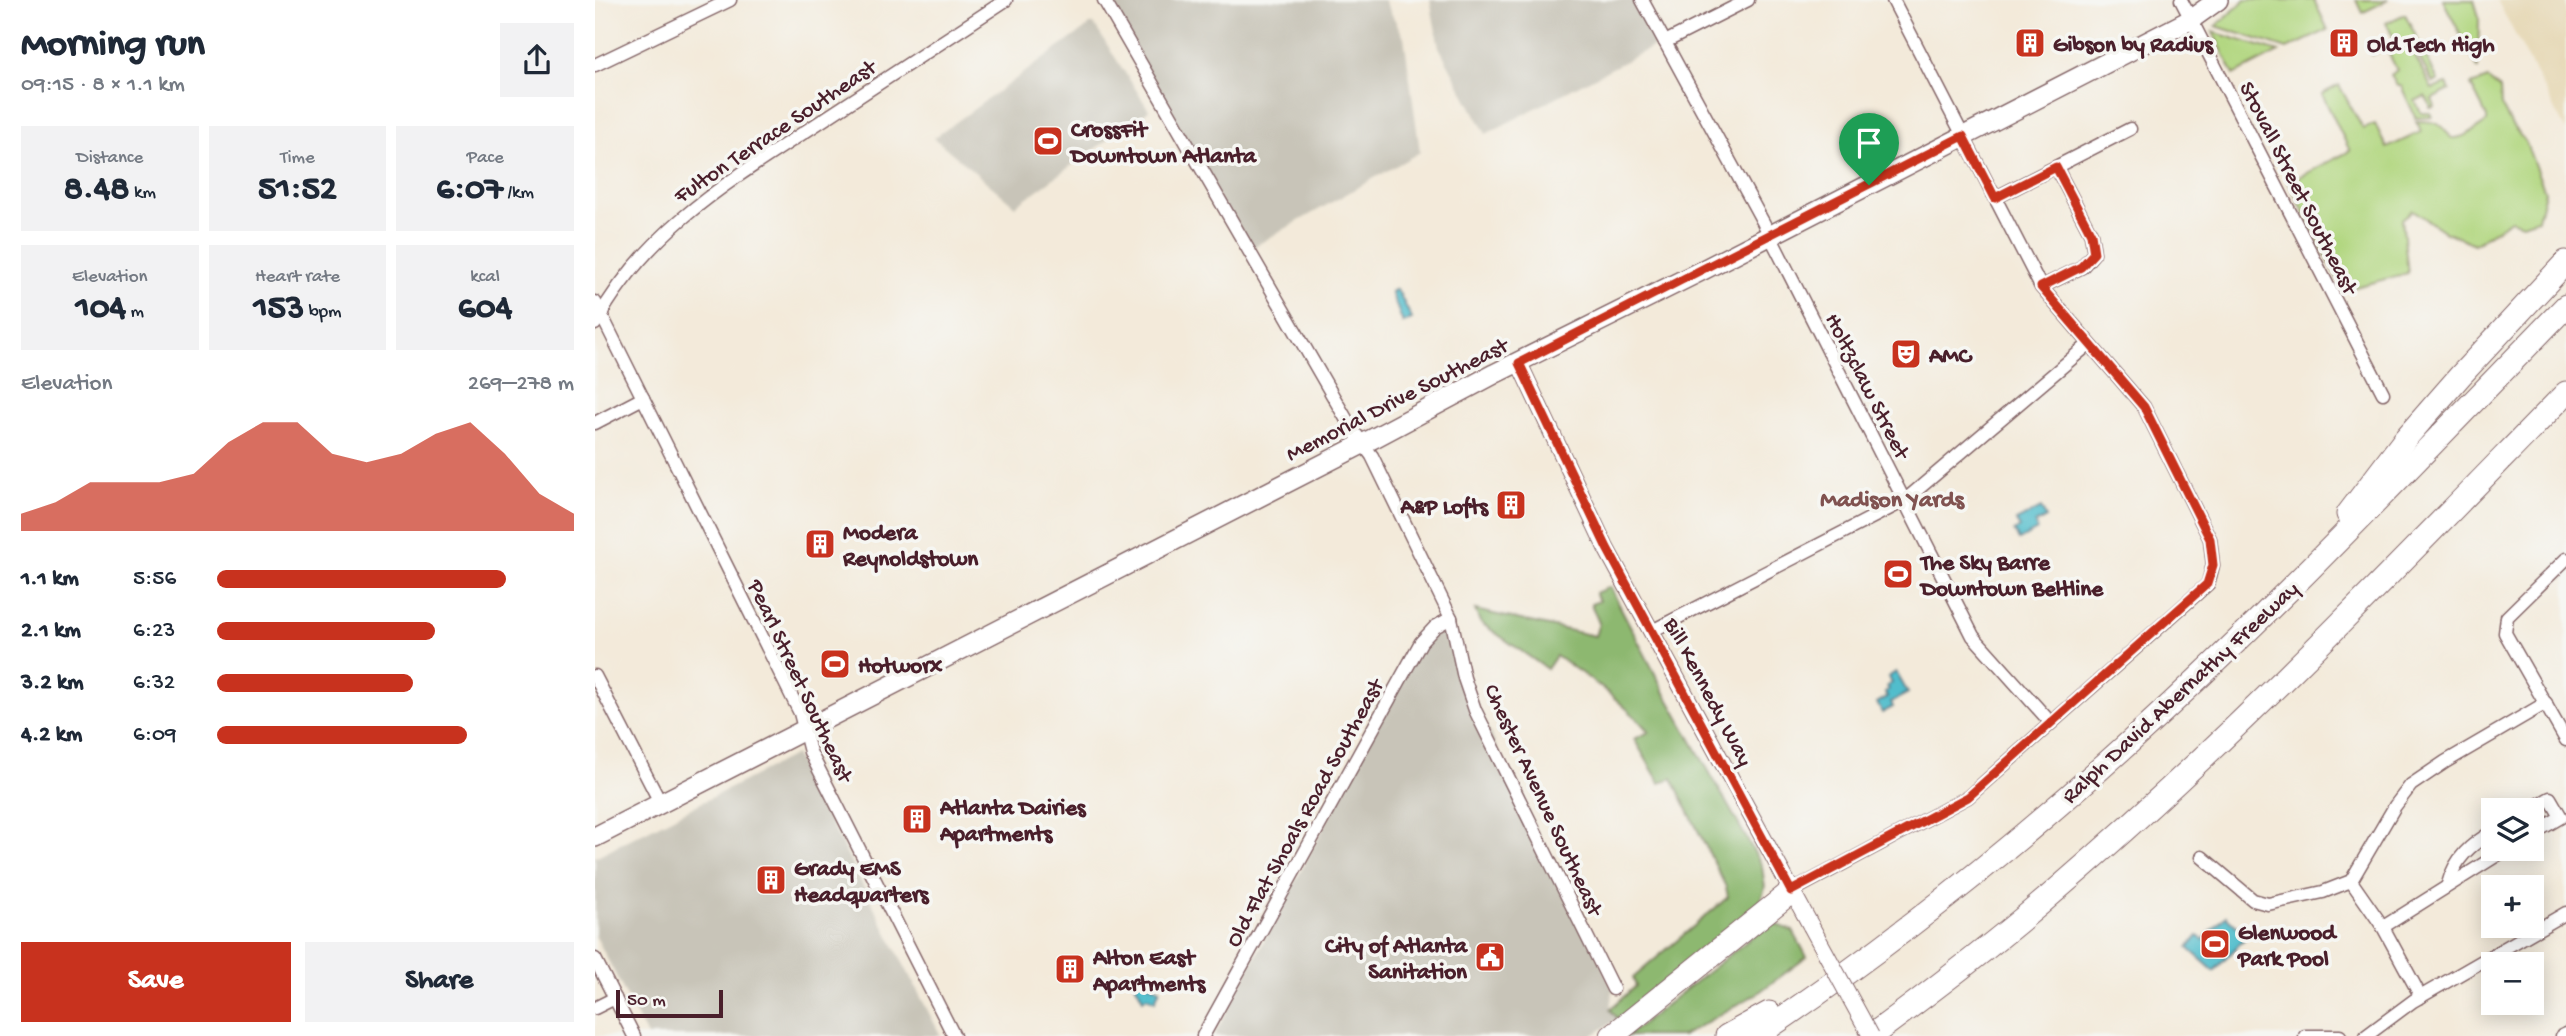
<!DOCTYPE html>
<html lang="en">
<head>
<meta charset="utf-8">
<style>
  :root { --surface:#fff; --page:#f2f2f3; --text:#1f2937; --muted:#747a83; --accent:#c8321e }
  body { margin:0; font-family:"Gochi Hand",sans-serif; background:var(--page); color:var(--text); height:100vh; display:flex; flex-direction:column; font-size:26px; white-space:nowrap }
  * { box-sizing:border-box; margin:0 }
  p { font-size:23px; color:var(--muted) }
  .icon { flex:none; width:38px; height:38px; fill:none; stroke:currentColor; stroke-width:2; stroke-linecap:round; stroke-linejoin:round }
  .map { position:relative; flex:1; overflow:hidden }
  .panel { display:flex; flex-direction:column; background:var(--surface); width:595px }
  .panel>* { flex:none }
  .fabs { position:absolute; left:1886px; top:798px; display:grid; gap:14px }
  .fabs a { display:grid; place-items:center; width:63px; height:63px; border-radius:0px; background:var(--surface); box-shadow:0 4px 18px #0003; font-size:35px }
  .scale { position:absolute; left:21px; bottom:18px; width:107px; box-sizing:border-box; padding-left:7px; border:4px solid #4a1f2b; border-top:0; font-size:19px; line-height:24px; white-space:nowrap; color:#4a1f2b; -webkit-text-stroke:5px #f6f6f2; paint-order:stroke }
  .pin { position:absolute; display:grid; place-items:center; width:60px; height:60px; color:#fff; margin:-72px -30px; border-radius:50% 50% 50% 0; rotate:-45deg; box-shadow:0 0 7px #0007 }
  .pin .icon { rotate:45deg }
  .round { display:grid; place-items:center; flex:none; width:74px; height:74px; border-radius:0px; background:var(--page) }
  .headline { display:flex; align-items:center; justify-content:space-between; height:119px; padding:0 21px }
  h1 { font-size:38px; font-weight:700; line-height:52px }
  .figures { display:grid; grid-template-columns:repeat(3,1fr); gap:10px; height:119px; padding:7px 21px }
  .figures div { display:grid; align-content:center; border-radius:0px; background:var(--page); text-align:center }
  .figures b { font-size:35px; font-weight:700 }
  .figures small { font-size:19px; font-weight:400 }
  .figures p { font-size:19px }
  .chart { height:196px; padding:14px 21px }
  .chart p { display:flex; justify-content:space-between }
  .chart svg { width:100%; height:126px; margin-top:7px; fill:var(--accent); opacity:.7 }
  .cta { display:flex; gap:14px; margin-top:auto; padding:14px 21px }
  .cta a { flex:1; height:80px; border-radius:0px; background:var(--accent); color:#fff; font-size:28px; font-weight:700; line-height:80px; text-align:center }
  .cta a+a { background:var(--page); color:var(--text) }
  ul { padding:0 21px; list-style:none; font-size:23px }
  li { display:grid; grid-template-columns:112px 84px 1fr; align-items:center; height:52px }
  li i { height:18px; border-radius:9px; background:var(--accent) }
  main { display:flex; flex:1; min-height:0 }
  .map>svg:first-child { display:block }
</style>
</head>
<body>
<main>
<section class="panel">
<div class="headline"><div><h1>Morning run</h1><p>09:15 · 8 × 1.1 km</p></div><a class="round"><svg class="icon" aria-label="share" viewBox="0 0 24 24"><path d="M12 15V3M7 8l5-5 5 5M5 13v7h14v-7"/></svg></a></div>
<div class="figures">
<div><p>Distance</p><b>8.48<small> km</small></b></div>
<div><p>Time</p><b>51:52</b></div>
<div><p>Pace</p><b>6:07<small> /km</small></b></div>
</div>
<div class="figures">
<div><p>Elevation</p><b>104<small> m</small></b></div>
<div><p>Heart rate</p><b>153<small> bpm</small></b></div>
<div><p>kcal</p><b>604</b></div>
</div>
<div class="chart"><p><span>Elevation</span>269–278 m</p>
<svg viewBox="0 0 160 44" preserveAspectRatio="none"><path d="M0 44V38L10 34L20 27L30 27L40 27L50 24L60 13L70 6L80 6L90 17L100 20L110 17L120 10L130 6L140 17L150 31L160 38V44z"/></svg>
</div>
<ul>
<li><b>1.1 km</b>5:56<i style="width:81%"></i></li>
<li><b>2.1 km</b>6:23<i style="width:61%"></i></li>
<li><b>3.2 km</b>6:32<i style="width:55%"></i></li>
<li><b>4.2 km</b>6:09<i style="width:70%"></i></li>
</ul>
<div class="cta"><a>Save</a><a>Share</a></div>
</section>
<div class="map">
<svg width="1971" height="1036" viewBox="0 0 1971 1036">
  <rect width="100%" height="100%" fill="#f6f6f2"/>
  <filter id="ink" filterUnits="userSpaceOnUse"><feTurbulence type="fractalNoise" baseFrequency=".0143" numOctaves="2"/><feDisplacementMap in="SourceGraphic" scale="14" xChannelSelector="R" yChannelSelector="G"/><feConvolveMatrix kernelMatrix="1 2 1 2 8 2 1 2 1" color-interpolation-filters="sRGB"/></filter>
  <filter id="wash" filterUnits="userSpaceOnUse"><feTurbulence type="fractalNoise" baseFrequency=".00686" numOctaves="4" result="noise"/><feDisplacementMap in="SourceGraphic" scale="28" xChannelSelector="R" yChannelSelector="G"/><feGaussianBlur stdDeviation="1.57" result="paint"/><feColorMatrix in="noise" values="0 0 0 0 0 0 0 0 0 0 0 0 0 0 0 0 0 1.4 0 .05"/><feComposite in="paint" operator="in"/></filter>
  <g filter="url(#wash)">
    <rect width="100%" height="100%" fill="#f3eada"/>
    <polygon fill="#e7daba" points="1902,0 1971,0 1971,131"/>
    <g fill="#c8c4b8">
      <polygon points="510,0 789,0 809,37 825,152 653,250"/>
      <polygon points="835,0 1038,0 1063,44 891,134 844,47"/>
      <polygon points="498,23 554,110 420,206 339,138"/>
      <polygon points="856,618 869,678 1018,989 1015,1009 1023,1019 996,1036 619,1036 826,643"/>
      <polygon points="200,755 346,1036 52,1036 0,935 0,857"/>
    </g>
    <g fill="#b2d781" stroke="#7e7b56" stroke-width="2">
      <polygon points="1650,0 1719,0 1733,30 1692,49 1621,26"/>
      <polygon points="1761,0 1793,0 1767,13"/>
      <polygon points="1848,0 1879,0 1884,17 1883,69"/>
      <polygon points="1810,14 1843,81 1838,83 1823,55 1820,56 1837,89 1852,84 1855,90 1837,99 1840,107 1835,108 1835,104 1830,96 1820,101 1826,113 1835,113 1837,117 1821,118 1806,86 1802,86 1796,75 1802,70 1791,48 1777,55 1775,52 1800,40 1791,23"/>
      <polygon points="1618,32 1684,52 1639,75"/>
      <path d="M1893 79 1905 89 1906 105 1916 124 1931 143 1950 192 1943 219 1927 224 1916 220 1879 244 1847 230 1818 210 1807 219 1813 273 1757 288 1745 284 1694 182 1755 151 1727 94 1744 85 1768 129 1780 124 1792 148 1826 132 1822 121C1839 121 1847 122 1856 138 1869 139 1881 129 1892 122V117L1876 85Z"/>
    </g>
    <g fill="#8db86f" stroke="#6c6c4d" stroke-width="2">
      <path d="M1015 587 1070 693 1167 866 1170 888 1164 905 1023 1019 1015 1009 1041 986 1038 978 1133 897 1131 887 1077 778 1065 783 1039 739 1054 732C1027 700 994 678 961 656L952 669 885 622 880 610 1000 636 1004 623 996 604 1004 601 1000 593Z"/>
      <polygon points="1176,922 1198,931 1212,957 1163,993 1087,1036 1032,1036"/>
    </g>
    <g fill="#51bdcc" stroke="#4e6e7c" stroke-width="2">
      <polygon points="802,289 817,319 808,323 796,292"/>
      <polygon points="1446,508 1451,518 1440,524 1442,530 1424,540 1419,531 1425,527 1421,521"/>
      <polygon points="1301,672 1313,693 1296,702 1298,707 1287,713 1282,703 1292,697 1290,693 1294,690 1292,686 1297,683 1293,677"/>
      <polygon points="1631,916 1652,936 1619,971 1593,948 1603,936 1608,940"/>
      <polygon points="545,979 565,989 560,1001 552,997 548,999 539,982"/>
    </g>
  </g>
  <g filter="url(#ink)">
    <g fill="none" stroke-linecap="round" stroke-linejoin="round">
      <g stroke="#856668" stroke-width="15">
        <g id="minor">
          <polyline points="509,0 757,429 777,456 856,618 869,678 880,710 1018,989"/>
          <polyline points="1047,0 1168,222 1378,636 1456,723"/>
          <polyline points="1586,0 1788,393"/>
          <polyline points="1070,42 1153,0"/>
          <polyline points="0,65 135,0"/>
          <polyline points="1400,198 1535,129"/>
          <polyline points="1446,287 1487,267 1499,253 1496,234 1461,167"/>
          <polyline points="0,302 205,713 215,752 359,1036"/>
          <path d="M0 324C53 227 138 179 228 120 289 80 350 40 411 0"/>
          <polyline points="0,423 48,398"/>
          <polyline points="1971,559 1912,617 1910,633 1971,740"/>
          <polyline points="1057,631 1309,501 1494,344"/>
          <polyline points="0,676 66,804"/>
          <polyline points="1934,810 1955,798 1966,817 1937,834"/>
          <polyline points="1607,857 1658,900 1673,904 1728,892 1756,881 1800,806 1816,785 1850,762 1951,703"/>
          <polyline points="1756,881 1788,927 1826,997"/>
          <path d="M1853 884C1860 858 1876 844 1899 831"/>
          <polyline points="1197,891 1373,797 1613,584 1618,565 1615,539 1549,407 1446,287 1298,0"/>
          <polyline points="1788,927 1912,849"/>
          <polyline points="0,959 39,1036"/>
          <polyline points="0,1008 20,998"/>
          <polyline points="608,1036 826,642 840,627 856,618"/>
          <polyline points="1710,1036 1745,1036"/>
          <polyline points="1771,1036 1818,1001 1971,913"/>
          <polyline points="1967,1036 1971,1034"/>
        </g>
      </g>
      <g stroke="#856668" stroke-width="18">
        <polyline id="tertiary" points="924,363 1011,548 1216,926"/>
      </g>
      <g stroke="#856668" stroke-width="22">
        <polyline id="primary" points="0,837 779,438 899,374 1106,271 1595,20 1623,0"/>
      </g>
      <g stroke="#856668" stroke-width="25">
        <g id="motorway">
          <polyline points="1753,514 1810,439 1865,376 1971,262"/>
          <polyline points="1017,1036 1197,891"/>
          <polyline points="1132,1036 1174,1013"/>
          <path d="M1161 1036C1293 948 1418 848 1536 741 1687 603 1828 453 1971 306"/>
          <path d="M1276 1036C1341 988 1406 939 1467 885 1645 732 1807 561 1971 393"/>
        </g>
      </g>
      <use href="#minor" stroke="#fff" stroke-width="12"/>
      <use href="#tertiary" stroke="#fff" stroke-width="16"/>
      <use href="#primary" stroke="#fff" stroke-width="19"/>
      <use href="#motorway" stroke="#fff" stroke-width="23"/>
      <g stroke="#856668" stroke-width="18" stroke-linecap="butt">
        <polyline id="tertiary-bridge" points="1216,926 1276,1036"/>
      </g>
      <use href="#tertiary-bridge" stroke="#fff" stroke-width="16"/>
    </g>
  </g>
  <g fill="none" stroke-linecap="round" stroke-linejoin="round" filter="url(#ink)">
    <g stroke="#fff" stroke-width="14">
      <polygon id="route" points="1368,136 1400,198 1461,167 1496,234 1499,253 1486,267 1446,287 1549,407 1615,539 1618,565 1612,584 1373,797 1196,891 1012,548 924,363"/>
    </g>
    <use href="#route" stroke="#c8321e" stroke-width="9"/>
  </g>
  <defs>
    <g id="building-square" transform="scale(1.575)"><rect x="-9" y="-9" width="18" height="18" rx="4" fill="#c8321e" stroke="#f6f6f2"/><path d="M-4-6H4V6H1V3H-1V6H-4ZM-2.5-4.3h1.7v1.8h-1.7ZM.8-4.3h1.7v1.8H.8ZM-2.5-1h1.7V.8h-1.7ZM.8-1h1.7V.8H.8Z" fill="#fff"/></g>
    <g id="stadium-square" transform="scale(1.575)"><rect x="-9" y="-9" width="18" height="18" rx="4" fill="#c8321e" stroke="#f6f6f2"/><path d="M0-5a6.5 5 0 1 0 0 10a6.5 5 0 1 0 0-10ZM-3.5-1.8h7v3.6h-7Z" fill="#fff"/></g>
    <g id="theatre-square" transform="scale(1.575)"><rect x="-9" y="-9" width="18" height="18" rx="4" fill="#c8321e" stroke="#f6f6f2"/><path d="M-5-5.5Q0-4 5-5.5V0Q5 5 0 6Q-5 5-5 0ZM-3.3-2.5H-1v1.5H-3.3ZM1-2.5H3.3v1.5H1ZM-2.8 1Q0 5.5 2.8 1Z" fill="#fff"/></g>
    <g id="civic-square" transform="scale(1.575)"><rect x="-9" y="-9" width="18" height="18" rx="4" fill="#c8321e" stroke="#f6f6f2"/><path d="M-.6-6.5H3V-4.5H.6V-3L4-1V1h2V6H-6V1h2V-1L-.6-3ZM-1.2 2.5V6h2.4V2.5Z" fill="#fff"/></g>
  </defs>
  <g fill-rule="evenodd">
    <use href="#building-square" x="1435" y="43"/>
    <use href="#building-square" x="1749" y="43"/>
    <use href="#stadium-square" x="453" y="141"/>
    <use href="#theatre-square" x="1311" y="354"/>
    <use href="#building-square" x="916" y="505"/>
    <use href="#building-square" x="225" y="544"/>
    <use href="#stadium-square" x="1303" y="574"/>
    <use href="#stadium-square" x="240" y="664"/>
    <use href="#building-square" x="322" y="819"/>
    <use href="#building-square" x="176" y="880"/>
    <use href="#stadium-square" x="1620" y="944"/>
    <use href="#civic-square" x="895" y="957"/>
    <use href="#building-square" x="475" y="969"/>
  </g>
  <g text-anchor="middle" stroke-width="7" stroke-linejoin="round" paint-order="stroke">
    <g font-size="23" font-weight="bold" fill="#4a1f2b" stroke="#f6f6f2" text-anchor="start">
      <text x="1458" y="51">Gibson by Radius</text>
      <text x="1772" y="51">Old Tech High</text>
      <text x="476" y="136">CrossFit<tspan x="476" dy="26">Downtown Atlanta</tspan></text>
      <text x="1334" y="362">AMC</text>
      <text x="893" y="513" text-anchor="end">A&amp;P Lofts</text>
      <text x="248" y="539">Modera<tspan x="248" dy="26">Reynoldstown</tspan></text>
      <text x="1326" y="569">The Sky Barre<tspan x="1326" dy="26">Downtown Beltline</tspan></text>
      <text x="263" y="672">Hotworx</text>
      <text x="345" y="814">Atlanta Dairies<tspan x="345" dy="26">Apartments</tspan></text>
      <text x="199" y="875">Grady EMS<tspan x="199" dy="26">Headquarters</tspan></text>
      <text x="1643" y="939">Glenwood<tspan x="1643" dy="26">Park Pool</tspan></text>
      <text x="872" y="952" text-anchor="end">City of Atlanta<tspan x="872" dy="26">Sanitation</tspan></text>
      <text x="498" y="964">Alton East<tspan x="498" dy="26">Apartments</tspan></text>
    </g>
    <g font-size="23" fill="#4a1f2b" stroke="#f6f6f2">
      <text transform="translate(179 130) rotate(-34)" y="8">Fulton Terrace Southeast</text>
      <text transform="translate(1705 187) rotate(63)" y="8">Stovall Street Southeast</text>
      <text transform="translate(1274 385) rotate(63)" y="8">Holtzclaw Street</text>
      <text transform="translate(801 398) rotate(-27)" y="8">Memorial Drive Southeast</text>
      <text transform="translate(207 680) rotate(65)" y="8">Pearl Street Southeast</text>
      <text transform="translate(1115 691) rotate(62)" y="8">Bill Kennedy Way</text>
      <text transform="translate(1584 691) rotate(-43)" y="8">Ralph David Abernathy Freeway</text>
      <text transform="translate(950 799) rotate(65)" y="8">Chester Avenue Southeast</text>
      <text transform="translate(708 812) rotate(-61)" y="8">Old Flat Shoals Road Southeast</text>
    </g>
    <g font-size="24" font-weight="bold" fill="#805250" stroke="#f6f6f2">
      <text x="1297" y="506">Madison Yards</text>
    </g>
  </g>
</svg>
<div class="fabs">
<a><svg class="icon" aria-label="layers" viewBox="0 0 24 24"><path d="M12 4l9 5-9 5-9-5zM3 14l9 5 9-5"/></svg></a>
<a>+</a>
<a>−</a>
</div>
<div class="scale">50 m</div>
<div class="pin" style="left:1274px;top:185px;background:#1e9e55"><svg class="icon" aria-label="arrive" viewBox="0 0 24 24"><path d="M6 21V4h12l-3 4 3 4H6"/></svg></div>
</div>
</main>
</body>
</html>
